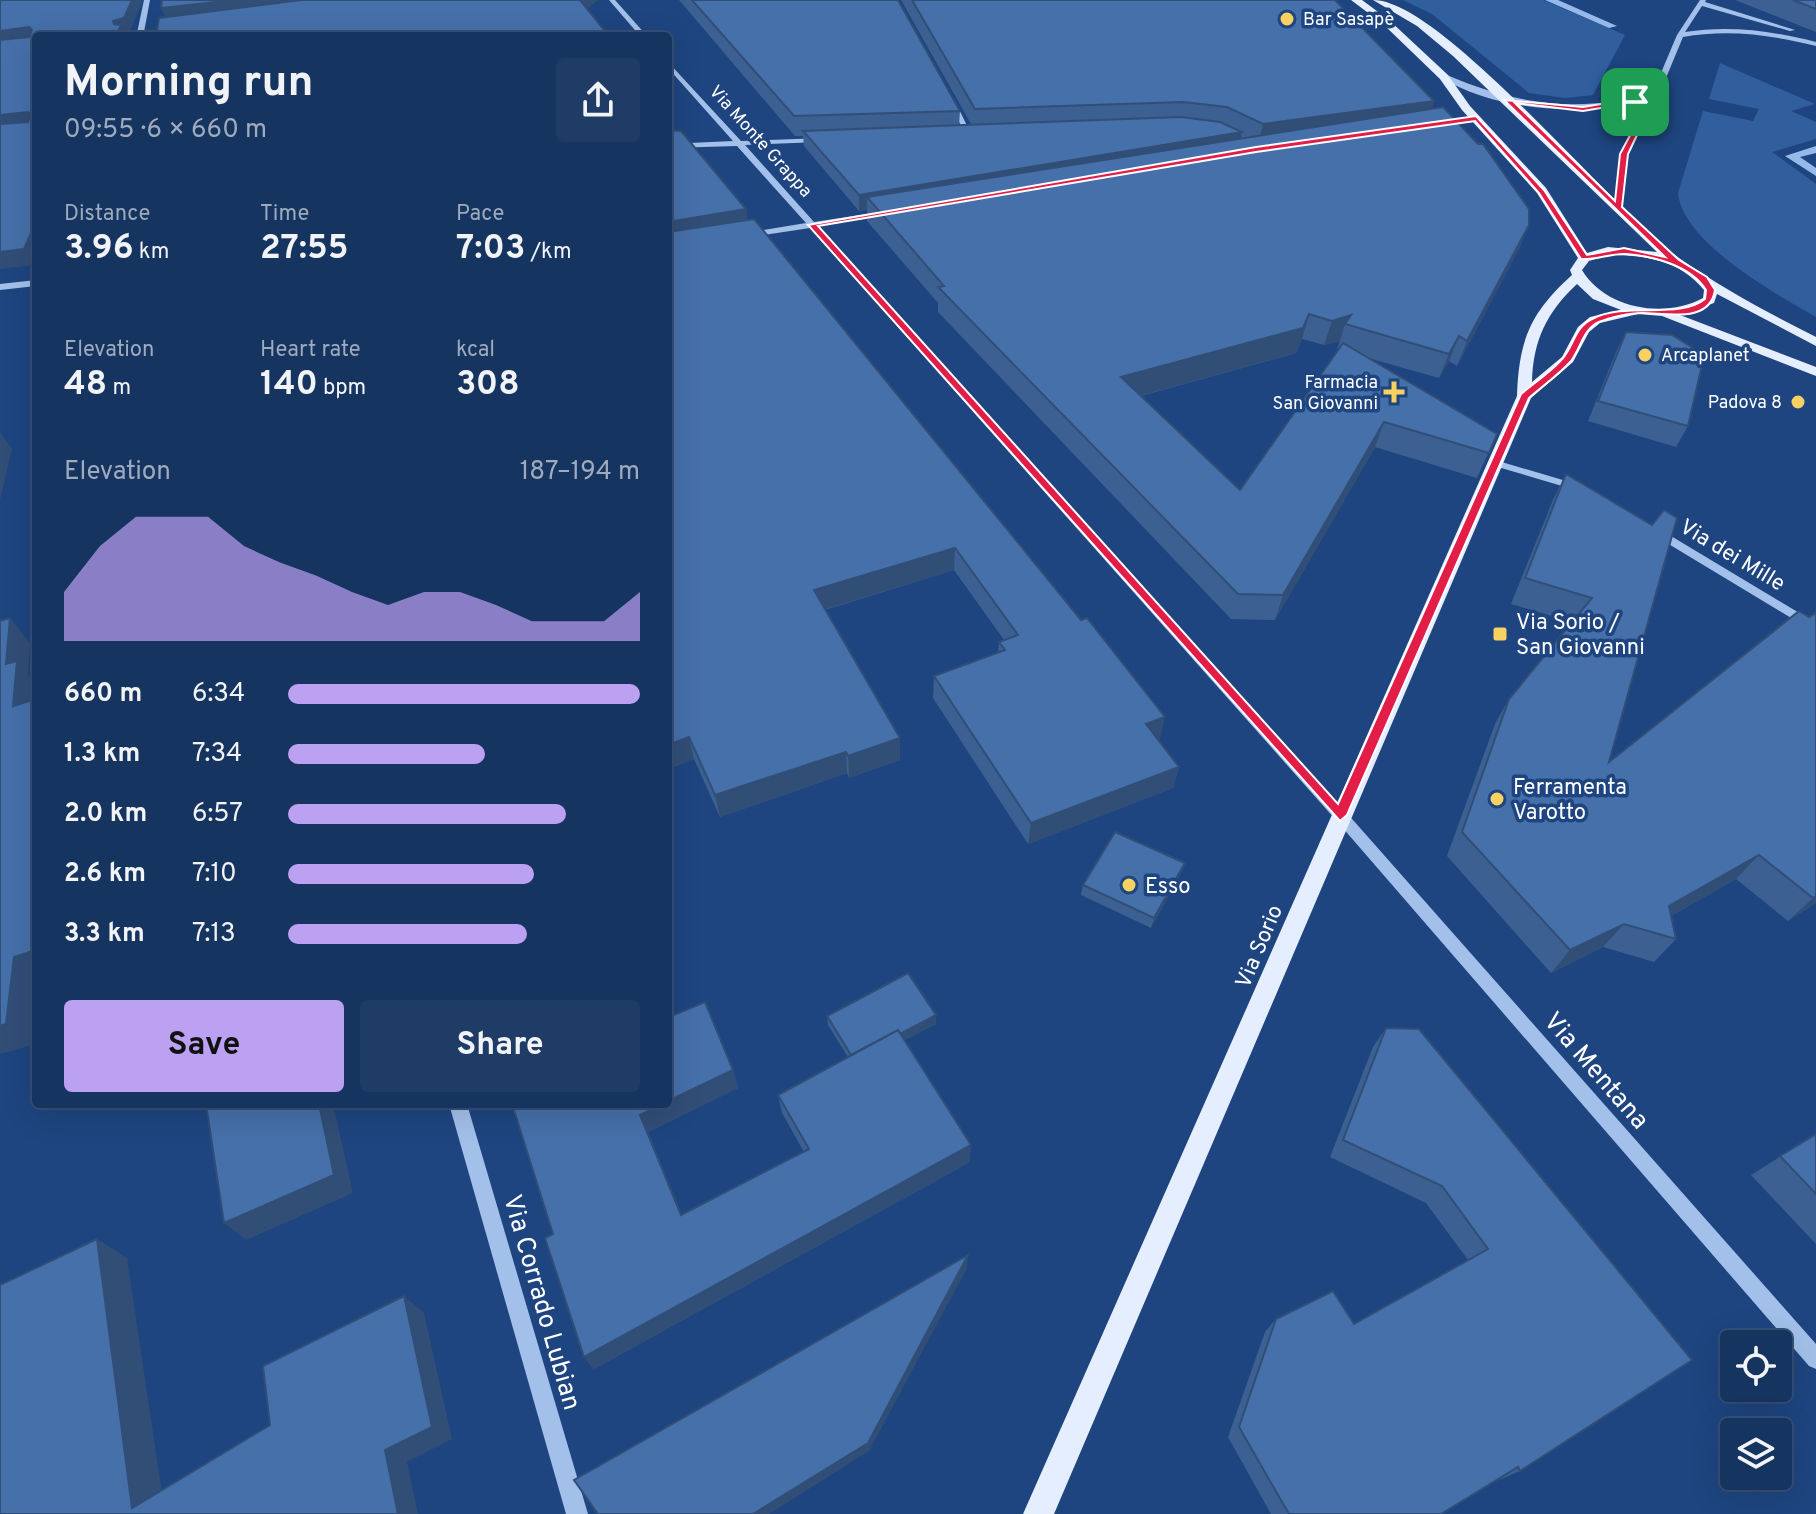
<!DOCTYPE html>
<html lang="en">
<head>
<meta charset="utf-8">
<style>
  :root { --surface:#163460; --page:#1f3c66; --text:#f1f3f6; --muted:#9eaabd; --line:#354f75; --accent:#bca0f2 }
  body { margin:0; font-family:Overpass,sans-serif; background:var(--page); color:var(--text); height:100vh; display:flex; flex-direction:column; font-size:30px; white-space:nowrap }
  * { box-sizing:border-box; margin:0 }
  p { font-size:26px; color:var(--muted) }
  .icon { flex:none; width:44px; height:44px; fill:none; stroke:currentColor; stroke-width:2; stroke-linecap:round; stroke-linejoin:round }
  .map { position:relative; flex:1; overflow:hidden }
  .side { position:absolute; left:32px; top:32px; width:640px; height:1076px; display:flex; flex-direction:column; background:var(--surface); border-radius:8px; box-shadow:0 8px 32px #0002,0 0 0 2px var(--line) }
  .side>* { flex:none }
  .fabs { position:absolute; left:1720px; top:1330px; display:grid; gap:16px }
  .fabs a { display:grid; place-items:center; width:72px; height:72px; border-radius:8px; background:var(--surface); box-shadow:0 8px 32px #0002,0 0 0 2px var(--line); font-size:40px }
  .pin { position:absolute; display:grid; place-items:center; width:68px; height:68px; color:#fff; margin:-34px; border-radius:16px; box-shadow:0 4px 12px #0006 }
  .round { display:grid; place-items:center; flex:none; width:84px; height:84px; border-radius:8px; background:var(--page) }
  .overview { display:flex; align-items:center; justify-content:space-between; height:136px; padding:0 32px }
  h1 { font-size:44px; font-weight:700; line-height:60px }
  .stats { display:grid; grid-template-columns:repeat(3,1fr); gap:12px; height:136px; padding:8px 32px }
  .stats div { display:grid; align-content:center }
  .stats b { font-size:34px; font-weight:700 }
  .stats small { font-size:22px; font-weight:400 }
  .stats p { font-size:22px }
  .chart { height:224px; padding:16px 32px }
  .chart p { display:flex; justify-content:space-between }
  .chart svg { width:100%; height:144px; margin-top:8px; fill:var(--accent); opacity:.7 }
  .action { display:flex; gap:16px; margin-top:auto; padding:16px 32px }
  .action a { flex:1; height:92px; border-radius:8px; background:var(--accent); color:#111; font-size:32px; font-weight:700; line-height:92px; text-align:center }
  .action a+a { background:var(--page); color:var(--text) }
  ul { padding:0 32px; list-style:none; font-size:26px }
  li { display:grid; grid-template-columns:128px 96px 1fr; align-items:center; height:60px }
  li i { height:20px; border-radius:10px; background:var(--accent) }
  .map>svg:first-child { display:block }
</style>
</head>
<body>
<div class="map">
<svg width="1816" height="1514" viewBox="0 0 1816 1514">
  <rect width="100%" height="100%" fill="#1e4580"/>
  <g fill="#315f9e">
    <polygon points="1403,0 1543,0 1625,35 1593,95 1565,98 1529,93 1432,14"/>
    <path d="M1720 63 1815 104 1791 111 1816 122V139L1772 152 1816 184V317C1776 294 1683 243 1678 193L1703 111 1753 121 1759 109 1709 99Z"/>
  </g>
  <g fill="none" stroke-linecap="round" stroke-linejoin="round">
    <g fill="#95baea" fill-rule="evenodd">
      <polygon points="1545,0 1558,0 1617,26 1609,28"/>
      <polygon points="1816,146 1816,153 1800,157 1816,168 1816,176 1785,156"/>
    </g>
    <g fill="#a2c0e9" fill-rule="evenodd">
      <polygon points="144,0 150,0 144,32 172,29 174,32 122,36 137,33"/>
      <polygon points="609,0 615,0 647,36 640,36"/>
      <path d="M1700 0H1706L1705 2 1795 30 1790 31 1702 6 1685 32C1730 25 1773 31 1816 42V46C1772 35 1728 29 1683 37L1656 102 1628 154 1621 209 1614 207 1620 154 1649 99C1586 116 1498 113 1440 77L1447 75C1517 105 1577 113 1652 94L1677 35Z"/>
      <polygon points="668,62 741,141 823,138 823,142 820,142 745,145 814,222 886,211 886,215 883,216 818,226 1345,811 1816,1344 1816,1369 1809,1366 1335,819 810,228 743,238 742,236 746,233 806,223 737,146 668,148 668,144 733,141 668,68"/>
      <polygon points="947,97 954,99 972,136 965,134"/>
      <polygon points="1476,117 1480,119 1479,121 1437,124 1433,122 1437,120"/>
      <polygon points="36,280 36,286 0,290 0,284"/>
      <polygon points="1495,460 1583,486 1585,488 1579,491 1491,465 1491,461"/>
      <polygon points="1656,527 1816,623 1816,633 1652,534 1652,528"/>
      <polygon points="449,1104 467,1104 588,1514 566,1514"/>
    </g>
    <path fill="#e5eefe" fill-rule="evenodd" d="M1351 0H1362L1389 20 1448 75 1470 106 1546 188 1587 253 1608 247 1657 252 1453 56 1417 26 1373 0C1442 0 1613 211 1679 258 1722 288 1768 313 1816 337V346L1717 294 1714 303 1680 315 1816 367V376L1662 316 1638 314 1600 323 1589 332 1573 362 1531 398 1054 1514H1023L1517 396C1519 340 1530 313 1572 275L1570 270 1578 258 1537 193 1462 110 1440 79 1383 24ZM1609 255C1645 255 1680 260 1704 290L1703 298C1665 319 1605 309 1582 270L1589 261ZM1577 284 1593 299 1621 310 1590 317 1578 327 1562 357 1532 382C1533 340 1547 312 1577 284Z"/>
  </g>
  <g fill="#3c6092" fill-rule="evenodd">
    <path d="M679 0H898L960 111 959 125 971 124 901 0H1335L1434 101 1432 108 1529 225 1519 249 1457 366 1449 361 1439 378 1368 358 1497 434 1477 478 1375 447 1275 620 1231 619 938 312V303L867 221V210L859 211 804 146 803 136H795ZM1302 339 1324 345 1340 341 1337 349H1339L1240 490 1141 396 1296 353Z"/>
    <polygon points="1735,0 1816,0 1816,32"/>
    <polygon points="675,131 746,209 747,220 1160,739 1158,739 1179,767 1173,788 1028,844 933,698 934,676 998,653 999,642 1004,640 954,570 825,610 900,760 849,778 847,773 720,817 694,759 668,769"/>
    <polygon points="1626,332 1688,426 1676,447 1588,421 1616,352"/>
    <polygon points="1566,474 1652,525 1609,762 1799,611 1816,903 1788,921 1736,879 1671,916 1676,939 1654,962 1603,947 1551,973 1447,856 1495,724 1509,699 1572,622 1511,604 1553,500"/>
    <polygon points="1181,873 1151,928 1081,895 1083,885"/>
    <polygon points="827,1016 936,1024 904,1040 970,1162 594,1369 584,1357 553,1234 669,1017 733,1070 738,1088 648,1132 682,1215 804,1152 782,1113 778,1095 848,1057 828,1025"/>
    <polygon points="1386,1028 1692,1360 1520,1471 1499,1480 1499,1479 1441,1514 1271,1514 1228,1437 1265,1332 1276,1319 1354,1324 1468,1260 1426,1203 1330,1157 1373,1047"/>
    <polygon points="1816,1134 1816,1244 1751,1175"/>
  </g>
  <g fill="#314e77">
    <polygon points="132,0 143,0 130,31 124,33 126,36 116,36 113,21"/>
    <polygon points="235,0 396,0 169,26 161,8"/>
    <polygon points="578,0 598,0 581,14"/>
    <polygon points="29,27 36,41 0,46 0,31"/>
    <polygon points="1434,101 1428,121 1258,144 1263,124"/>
    <polygon points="28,112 36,127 0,130 0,115"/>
    <polygon points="673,121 676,141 668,142 668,122"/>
    <polygon points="1242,132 1239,148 867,197 867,210 859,211 859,195"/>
    <polygon points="746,209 748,230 668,243 668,222"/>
    <polygon points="36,222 36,259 34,265 0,269 0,252"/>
    <polygon points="1529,225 1519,249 1457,366 1467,341"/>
    <polygon points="1309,314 1302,339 1296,353 1117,402 1121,377"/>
    <polygon points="1351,315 1345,324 1340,341 1324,345 1332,321"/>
    <polygon points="1459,336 1449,361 1439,378 1449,354"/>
    <polygon points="1384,422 1375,447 1275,620 1283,595"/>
    <polygon points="0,432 12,449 0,500"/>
    <polygon points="955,548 954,570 816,612 814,590"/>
    <polygon points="10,618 30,643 28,674 36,684 36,709 13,706 6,664"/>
    <polygon points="1165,717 1160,739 1141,746 1146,724"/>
    <polygon points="689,737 694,759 668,769 668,745"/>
    <polygon points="900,738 900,760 849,778 848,756"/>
    <polygon points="846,752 847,773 720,817 715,795"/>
    <polygon points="1179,767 1173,788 1028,844 1031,823"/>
    <polygon points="1759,855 1736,879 1648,929 1669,906"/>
    <polygon points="1185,863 1181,873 1151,928 1154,918"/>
    <polygon points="1816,896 1816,903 1788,921 1813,898"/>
    <polygon points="1624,924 1603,947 1551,973 1570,950"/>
    <polygon points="36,950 36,1012 32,1045 0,1054 0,1026 14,957"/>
    <polygon points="936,1015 936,1024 854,1067 853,1058"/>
    <polygon points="733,1070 738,1088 648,1132 640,1115 663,1104 668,1104 668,1101"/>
    <polygon points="319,1104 333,1104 353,1193 246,1240 224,1223"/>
    <polygon points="971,1145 970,1162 594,1369 584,1357"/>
    <polygon points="97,1239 127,1258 165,1514 132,1508"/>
    <polygon points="968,1255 967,1268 869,1451 769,1514 753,1514"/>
    <polygon points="404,1296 424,1313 452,1439 407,1462 418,1514 398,1514 385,1450"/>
  </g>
  <g fill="#4670aa" stroke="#314e77" stroke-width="2">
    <polygon points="0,0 132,0 124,18 113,21 114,24 121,25 116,36 36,36 36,222 24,249 0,252 0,124 28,122 31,115 28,112 0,115 0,40 29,37 32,30 29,27 0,31"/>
    <polygon points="162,0 235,0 161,8"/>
    <polygon points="301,0 580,0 609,36 156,36 159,18"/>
    <polygon points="692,0 898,0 960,111 794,116"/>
    <polygon points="912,0 1335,0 1434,101 1263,124 1227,107 1183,102 975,109"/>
    <polygon points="1793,0 1816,0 1816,9"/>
    <polygon points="1443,107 1478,144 1483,144 1529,209 1529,225 1467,341 1459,336 1449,354 1345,324 1351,315 1332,321 1309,314 1303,328 1121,377 1240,490 1343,343 1497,434 1489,453 1384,422 1283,595 1238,594 938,287 944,286 867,197"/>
    <polygon points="1181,117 1220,122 1242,132 859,195 803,131"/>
    <polygon points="668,130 681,131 746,209 668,222"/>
    <polygon points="754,219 1081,620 1087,618 1165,717 1146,724 1179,767 1031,823 934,676 1005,650 999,642 1018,635 955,548 814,590 900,738 848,756 846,752 715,795 689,737 668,745 668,232"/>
    <polygon points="1626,332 1672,335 1693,348 1702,365 1688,426 1598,401"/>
    <polygon points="1566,474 1652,525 1664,510 1677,518 1609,762 1799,611 1809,617 1816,613 1816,896 1813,898 1759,855 1669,906 1676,939 1624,924 1570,950 1462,832 1509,699 1592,598 1525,578"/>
    <polygon points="10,618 6,664 17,661 13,706 36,699 36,950 14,957 6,1024 0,1026 0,621"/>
    <polygon points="1115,832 1185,863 1154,918 1083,885"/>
    <polygon points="908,973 936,1015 900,1034 898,1030 851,1055 827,1016"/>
    <polygon points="705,1002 733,1070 668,1101 668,1013 669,1017"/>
    <polygon points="1386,1028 1419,1029 1692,1360 1520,1471 1518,1467 1441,1514 1289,1514 1239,1427 1276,1319 1333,1291 1354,1324 1488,1249 1442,1186 1343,1140"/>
    <polygon points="898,1030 971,1145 584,1357 545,1238 553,1234 512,1104 663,1104 640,1115 681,1215 809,1149 778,1095"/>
    <polygon points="206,1104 319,1104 334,1175 224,1223"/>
    <polygon points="1816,1134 1816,1194 1780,1156"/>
    <polygon points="97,1239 132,1508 270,1425 263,1366 404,1296 432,1427 385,1450 398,1514 0,1514 0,1285"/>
    <polygon points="968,1255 868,1443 753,1514 598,1514 574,1480"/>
  </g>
  <path fill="#e11d48" stroke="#fff" stroke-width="2" fill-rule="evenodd" d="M1656 95 1628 154 1622 207 1679 260 1707 277 1715 290C1710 324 1666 313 1642 313 1630 313 1610 317 1599 322 1583 329 1581 348 1571 361 1559 375 1542 386 1529 398L1347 815 1340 821 808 225 1256 147 1476 116 1544 190 1587 255 1624 248 1665 257 1504 100 1583 107ZM1649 100 1620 154 1615 201 1515 103 1583 111ZM1475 121 1539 193 1581 259C1596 260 1612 253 1626 254 1654 256 1691 266 1706 290L1705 299C1679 320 1626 301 1592 319 1575 327 1574 345 1563 358 1552 371 1534 383 1521 394L1338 804 818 226 1256 152Z"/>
  <g fill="#f8d161" stroke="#1e4580" stroke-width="3">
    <circle cx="1287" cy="19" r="8"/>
    <circle cx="1645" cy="355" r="8"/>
    <path d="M1390 380h8v8h8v8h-8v8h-8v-8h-8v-8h8z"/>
    <circle cx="1798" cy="402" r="8"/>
    <rect x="1492" y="626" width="16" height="16" rx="4"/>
    <circle cx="1497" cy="799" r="8"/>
    <circle cx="1129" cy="885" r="8"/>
  </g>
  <g text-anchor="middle" stroke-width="7" stroke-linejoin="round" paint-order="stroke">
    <g font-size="18" fill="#fff" stroke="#1e4580" text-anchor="start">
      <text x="1303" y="25">Bar Sasapè</text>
      <text x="1661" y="361">Arcaplanet</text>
      <text x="1378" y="388" text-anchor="end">Farmacia<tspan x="1378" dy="21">San Giovanni</tspan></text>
      <text x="1782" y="408" text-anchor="end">Padova 8</text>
    </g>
    <g font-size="18" fill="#fff" stroke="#1e4580">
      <text transform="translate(761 141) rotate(48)" y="6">Via Monte Grappa</text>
    </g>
    <g font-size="22" fill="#fff" stroke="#1e4580">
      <text transform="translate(1733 554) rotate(31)" y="8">Via dei Mille</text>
      <text transform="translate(1258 946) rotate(-67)" y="8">Via Sorio</text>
    </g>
    <g font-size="22" fill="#fff" stroke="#1e4580" text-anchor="start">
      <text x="1516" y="629">Via Sorio /<tspan x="1516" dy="25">San Giovanni</tspan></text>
      <text x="1513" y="794">Ferramenta<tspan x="1513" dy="25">Varotto</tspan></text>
      <text x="1145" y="893">Esso</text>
    </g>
    <g font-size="26" fill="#fff" stroke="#1e4580">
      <text transform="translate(1597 1070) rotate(49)" y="9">Via Mentana</text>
      <text transform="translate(543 1302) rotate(74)" y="9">Via Corrado Lubian</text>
    </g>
  </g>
</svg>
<div class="fabs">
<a><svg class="icon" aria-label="locate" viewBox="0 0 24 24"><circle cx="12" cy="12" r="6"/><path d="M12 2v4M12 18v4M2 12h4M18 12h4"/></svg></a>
<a><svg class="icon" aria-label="layers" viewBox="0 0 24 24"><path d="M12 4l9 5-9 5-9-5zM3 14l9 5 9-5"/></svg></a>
</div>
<div class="pin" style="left:1635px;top:102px;background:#1e9e55"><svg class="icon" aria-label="arrive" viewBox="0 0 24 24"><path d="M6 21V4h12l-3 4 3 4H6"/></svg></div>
<section class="side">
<div class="overview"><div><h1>Morning run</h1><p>09:55 · 6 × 660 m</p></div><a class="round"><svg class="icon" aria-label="share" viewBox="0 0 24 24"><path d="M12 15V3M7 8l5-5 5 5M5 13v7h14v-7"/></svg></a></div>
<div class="stats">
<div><p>Distance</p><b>3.96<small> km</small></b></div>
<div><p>Time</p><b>27:55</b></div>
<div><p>Pace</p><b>7:03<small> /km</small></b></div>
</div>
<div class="stats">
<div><p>Elevation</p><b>48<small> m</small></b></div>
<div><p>Heart rate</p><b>140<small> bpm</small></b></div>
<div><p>kcal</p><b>308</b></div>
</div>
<div class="chart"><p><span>Elevation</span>187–194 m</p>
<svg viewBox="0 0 160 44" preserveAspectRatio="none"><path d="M0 44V29L10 15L20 6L30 6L40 6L50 15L60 20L70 24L80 29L90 33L100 29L110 29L120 33L130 38L140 38L150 38L160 29V44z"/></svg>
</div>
<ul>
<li><b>660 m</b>6:34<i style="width:100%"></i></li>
<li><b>1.3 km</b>7:34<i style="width:56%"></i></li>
<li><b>2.0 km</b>6:57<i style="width:79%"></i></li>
<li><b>2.6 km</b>7:10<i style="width:70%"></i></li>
<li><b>3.3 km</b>7:13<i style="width:68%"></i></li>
</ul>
<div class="action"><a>Save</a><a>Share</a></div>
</section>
</div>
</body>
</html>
